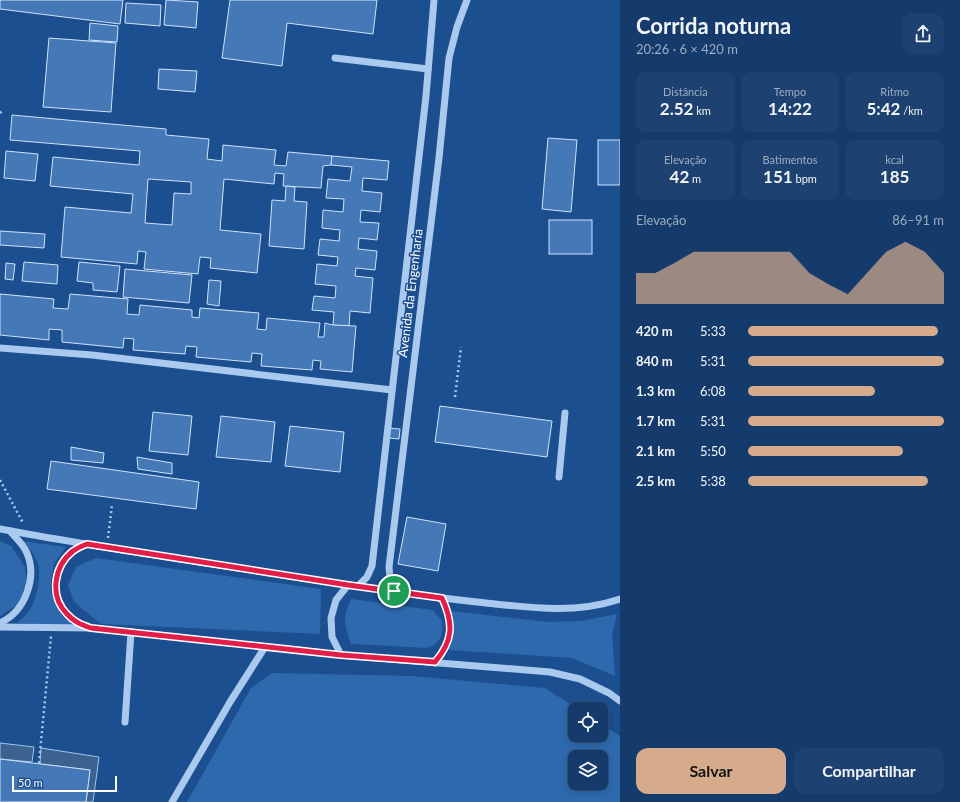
<!DOCTYPE html>
<html lang="pt">
<head>
<meta charset="utf-8">
<style>
  :root { --surface:#143b6b; --page:#1d4271; --text:#f1f3f6; --muted:#9dadc1; --line:#33557e; --accent:#d6ab8b }
  body { margin:0; font-family:Lato,sans-serif; background:var(--page); color:var(--text); height:100vh; display:flex; flex-direction:column; font-size:15px; white-space:nowrap }
  * { box-sizing:border-box; margin:0 }
  p { font-size:13px; color:var(--muted) }
  .icon { flex:none; width:22px; height:22px; fill:none; stroke:currentColor; stroke-width:2; stroke-linecap:round; stroke-linejoin:round }
  .map { position:relative; flex:1; overflow:hidden }
  .side { display:flex; flex-direction:column; background:var(--surface); width:340px }
  .side>* { flex:none }
  .fabs { position:absolute; left:568px; top:702px; display:grid; gap:8px }
  .fabs a { display:grid; place-items:center; width:40px; height:40px; border-radius:8px; background:var(--surface); box-shadow:0 2px 6px #0003,0 0 0 1px var(--line); font-size:20px }
  .scale { position:absolute; left:12px; bottom:10px; width:105px; box-sizing:border-box; padding-left:4px; border:2px solid #fff; border-top:0; font-size:11px; line-height:14px; white-space:nowrap; color:#fff; -webkit-text-stroke:3px #1b4f8f; paint-order:stroke }
  .pin { position:absolute; display:grid; place-items:center; width:34px; height:34px; color:#fff; margin:-17px; border:2px solid #fff; border-radius:50%; box-shadow:0 1px 4px #0007 }
  .round { display:grid; place-items:center; flex:none; width:42px; height:42px; border-radius:12px; background:var(--page) }
  .summary { display:flex; align-items:center; justify-content:space-between; height:68px; padding:0 16px }
  h1 { font-size:22px; font-weight:700; line-height:30px }
  .stats { display:grid; grid-template-columns:repeat(3,1fr); gap:6px; height:68px; padding:4px 16px }
  .stats div { display:grid; align-content:center; border-radius:10px; background:var(--page); text-align:center }
  .stats b { font-size:17px; font-weight:700 }
  .stats small { font-size:11px; font-weight:400 }
  .stats p { font-size:11px }
  .chart { height:112px; padding:8px 16px }
  .chart p { display:flex; justify-content:space-between }
  .chart svg { width:100%; height:72px; margin-top:4px; fill:var(--accent); opacity:.7 }
  .primary-button { display:flex; gap:8px; margin-top:auto; padding:8px 16px }
  .primary-button a { flex:1; height:46px; border-radius:12px; background:var(--accent); color:#111; font-size:16px; font-weight:700; line-height:46px; text-align:center }
  .primary-button a+a { background:var(--page); color:var(--text) }
  ul { padding:0 16px; list-style:none; font-size:13px }
  li { display:grid; grid-template-columns:64px 48px 1fr; align-items:center; height:30px }
  li i { height:10px; border-radius:5px; background:var(--accent) }
  main { display:flex; flex:1; min-height:0 }
  .map>svg:first-child { display:block }
</style>
</head>
<body>
<main>
<div class="map">
<svg width="620" height="802" viewBox="0 0 620 802">
  <rect width="100%" height="100%" fill="#1b4f8f"/>
  <g fill="#2e69ad" fill-rule="evenodd">
    <polygon points="0,541 11,546 25,567 27,587 17,605 0,616"/>
    <path d="M23 541 66 547 54 564 51 580V593L64 618 75 626 17 623C21 619 25 616 28 612 36 602 42 577 38 564 35 555 29 548 23 541Z"/>
    <polygon points="96,558 321,589 320,634 101,624 74,602 68,585 76,567"/>
    <path d="M351 599 432 610 442 620C443 634 442 643 427 648L351 644C344 624 342 618 351 599Z"/>
    <path d="M451 611 548 622 581 621 617 614 612 634 615 676 572 658 449 650C453 636 456 625 451 611Z"/>
    <path d="M272 673 411 676 545 688 578 709H575V735H601V724L620 736V802H187L251 688ZM575 757H601V783H575Z"/>
  </g>
  <g fill="#3c6290" stroke="#9cc4f0">
    <polygon points="0,743 34,747 32,762 0,759"/>
    <polygon points="41,748 99,757 93,802 86,802 90,770 40,764"/>
  </g>
  <g fill="#4478b7" stroke="#cfe3fa" fill-rule="evenodd">
    <polygon points="0,0 123,0 120,24 0,9"/>
    <polygon points="166,0 198,2 196,28 164,25"/>
    <polygon points="230,0 377,0 373,34 287,23 282,66 222,58"/>
    <polygon points="126,3 161,5 160,26 125,23"/>
    <polygon points="90,23 118,26 117,42 89,40"/>
    <polygon points="49,38 116,43 111,112 43,107"/>
    <polygon points="159,69 197,71 195,92 158,89"/>
    <path d="M12 115 166 129V135L209 139 207 159 222 161 223 145 276 150 274 165 286 166 288 152 332 156 331 165 323 166 321 188 283 186 284 174 275 173 274 184 224 179 220 230 261 234 257 273 210 268 211 258 200 257 198 274 144 269 146 252 138 251 137 264 61 257 65 207 131 213 133 194 50 186 53 157 139 165 140 151 10 140ZM148 179 191 182V194L174 193 172 225 145 223Z"/>
    <polygon points="548,138 577,140 571,212 542,209"/>
    <rect x="598" y="140" width="22" height="45"/>
    <polygon points="6,151 38,154 35,181 4,178"/>
    <polygon points="332,156 389,161 387,180 363,178 362,191 382,193 380,212 361,210 360,222 379,223 377,240 359,238 358,249 377,251 375,270 356,268 355,276 373,278 370,313 350,311 349,327 333,325 334,312 312,310 314,296 335,298 336,286 315,284 317,264 337,266 338,257 318,255 320,239 339,241 340,230 322,228 323,210 343,212 344,199 326,198 328,179 350,181 352,167 331,165"/>
    <polygon points="286,186 295,187 294,201 307,202 304,249 269,246 272,200 285,201"/>
    <rect x="549" y="220" width="43" height="34"/>
    <polygon points="0,231 45,234 44,248 0,245"/>
    <polygon points="24,262 58,265 57,284 22,281"/>
    <polygon points="79,262 120,266 117,292 93,290 93,283 77,281"/>
    <polygon points="6,263 15,264 13,280 5,279"/>
    <polygon points="125,269 192,275 189,303 123,297"/>
    <polygon points="209,280 221,281 219,306 207,304"/>
    <polygon points="0,294 54,299 53,308 68,309 70,294 128,299 127,314 139,315 140,305 192,310 192,317 199,318 200,308 259,313 257,329 266,330 267,318 320,323 318,337 324,337 325,323 333,325 356,326 352,372 320,369 321,361 313,360 312,370 261,366 262,354 252,353 251,362 196,357 197,347 186,346 185,354 133,350 134,339 124,338 123,348 62,342 62,330 49,329 49,340 0,335"/>
    <polygon points="440,406 552,421 547,457 435,442"/>
    <polygon points="153,412 192,416 188,455 149,451"/>
    <polygon points="221,416 275,422 271,462 216,457"/>
    <polygon points="290,426 344,432 340,472 285,466"/>
    <polygon points="389,428 400,429 399,439 388,438"/>
    <polygon points="71,447 104,453 103,463 71,460"/>
    <polygon points="137,457 172,463 172,474 138,469"/>
    <polygon points="51,461 199,482 196,509 47,489"/>
    <polygon points="407,517 446,524 438,571 398,564"/>
    <polygon points="0,759 90,770 86,802 0,802"/>
  </g>
  <g fill="none" stroke-linecap="round" stroke-linejoin="round">
    <g stroke="#a9c9ee" stroke-width="2.5" stroke-dasharray="2 3" stroke-linecap="butt">
      <polyline points="0,113 3,110"/>
      <polyline points="455,397 461,347"/>
      <polyline points="0,480 23,523"/>
      <polyline points="108,538 112,505"/>
      <polyline points="39,763 51,636"/>
    </g>
    <g stroke="#a9c9ee" stroke-width="7">
      <polyline points="335,58 428,69"/>
      <polyline points="0,348 92,355 392,390"/>
      <polyline points="559,477 565,413"/>
      <path d="M0 529C94 547 189 560 283 575 347 585 412 595 477 602 525 607 573 615 620 599"/>
      <polyline points="358,586 367,577 372,566 426,96 434,0"/>
      <polyline points="394,591 390,579 389,567 439,158 449,58 457,27 467,0"/>
      <path d="M0 623C26 611 38 576 26 551 22 543 16 538 10 531"/>
      <path d="M85 626C59 616 46 584 64 560 70 552 78 548 87 544"/>
      <polyline points="0,627 91,628 341,655 550,672 580,679 609,693 620,701"/>
      <polyline points="341,655 332,637 331,618 336,600 348,585"/>
      <path d="M435 663C453 641 454 624 442 598"/>
      <polyline points="125,722 131,632"/>
      <polyline points="172,802 230,702 265,647"/>
    </g>
  </g>
  <g fill="none" stroke-linecap="round" stroke-linejoin="round">
    <g stroke="#fff" stroke-width="8">
      <path id="route" d="M87 544 348 585 442 598C454 624 453 641 435 662L341 655 91 628C82 625 74 622 67 614 49 596 54 566 73 551 77 548 82 546 87 544Z"/>
    </g>
    <use href="#route" stroke="#e11d48" stroke-width="5"/>
  </g>
  <g text-anchor="middle" stroke-width="3" stroke-linejoin="round" paint-order="stroke">
    <g font-size="13" fill="#fff" stroke="#1b4f8f">
      <text transform="translate(410 293) rotate(-83)" y="5">Avenida da Engenharia</text>
    </g>
  </g>
</svg>
<div class="fabs">
<a><svg class="icon" aria-label="locate" viewBox="0 0 24 24"><circle cx="12" cy="12" r="6"/><path d="M12 2v4M12 18v4M2 12h4M18 12h4"/></svg></a>
<a><svg class="icon" aria-label="layers" viewBox="0 0 24 24"><path d="M12 4l9 5-9 5-9-5zM3 14l9 5 9-5"/></svg></a>
</div>
<div class="scale">50 m</div>
<div class="pin" style="left:394px;top:591px;background:#1e9e55"><svg class="icon" aria-label="arrive" viewBox="0 0 24 24"><path d="M6 21V4h12l-3 4 3 4H6"/></svg></div>
</div>
<section class="side">
<div class="summary"><div><h1>Corrida noturna</h1><p>20:26 · 6 × 420 m</p></div><a class="round"><svg class="icon" aria-label="share" viewBox="0 0 24 24"><path d="M12 15V3M7 8l5-5 5 5M5 13v7h14v-7"/></svg></a></div>
<div class="stats">
<div><p>Distância</p><b>2.52<small> km</small></b></div>
<div><p>Tempo</p><b>14:22</b></div>
<div><p>Ritmo</p><b>5:42<small> /km</small></b></div>
</div>
<div class="stats">
<div><p>Elevação</p><b>42<small> m</small></b></div>
<div><p>Batimentos</p><b>151<small> bpm</small></b></div>
<div><p>kcal</p><b>185</b></div>
</div>
<div class="chart"><p><span>Elevação</span>86–91 m</p>
<svg viewBox="0 0 160 44" preserveAspectRatio="none"><path d="M0 44V25L10 25L20 19L30 12L40 12L50 12L60 12L70 12L80 12L90 25L100 32L110 38L120 25L130 12L140 6L150 12L160 25V44z"/></svg>
</div>
<ul>
<li><b>420 m</b>5:33<i style="width:97%"></i></li>
<li><b>840 m</b>5:31<i style="width:100%"></i></li>
<li><b>1.3 km</b>6:08<i style="width:65%"></i></li>
<li><b>1.7 km</b>5:31<i style="width:100%"></i></li>
<li><b>2.1 km</b>5:50<i style="width:79%"></i></li>
<li><b>2.5 km</b>5:38<i style="width:92%"></i></li>
</ul>
<div class="primary-button"><a>Salvar</a><a>Compartilhar</a></div>
</section>
</main>
</body>
</html>
